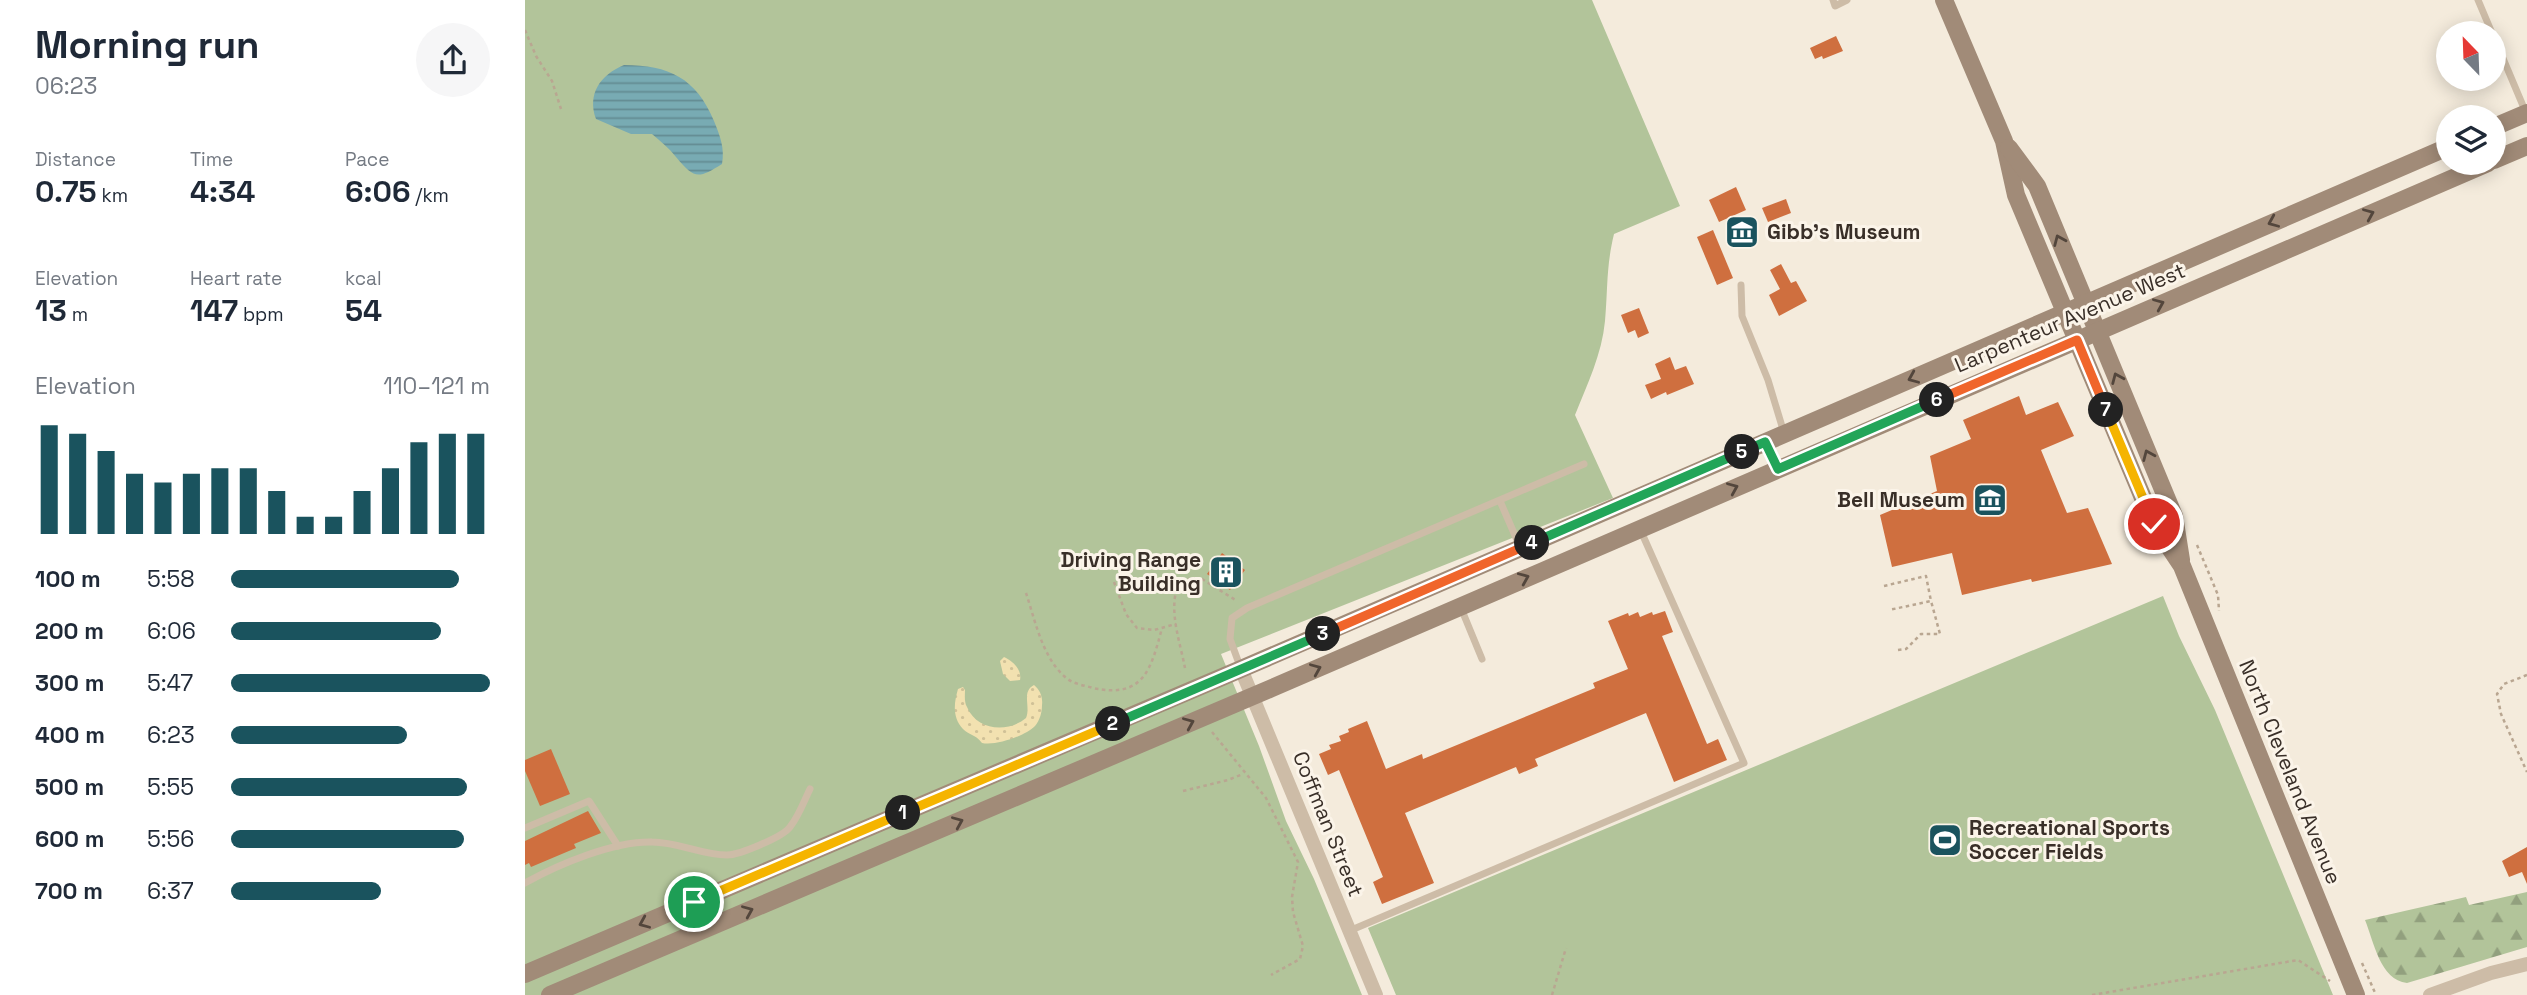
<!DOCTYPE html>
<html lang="en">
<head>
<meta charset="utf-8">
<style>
  :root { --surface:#fff; --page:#f6f6f7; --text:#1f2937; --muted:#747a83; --accent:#1a535e }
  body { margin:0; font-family:"Space Grotesk",sans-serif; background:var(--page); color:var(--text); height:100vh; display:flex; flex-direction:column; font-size:26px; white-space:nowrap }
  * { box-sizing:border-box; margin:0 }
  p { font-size:23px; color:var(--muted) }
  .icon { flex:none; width:38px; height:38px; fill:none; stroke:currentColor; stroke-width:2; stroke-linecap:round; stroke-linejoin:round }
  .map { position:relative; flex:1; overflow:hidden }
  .side { display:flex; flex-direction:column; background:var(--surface); width:525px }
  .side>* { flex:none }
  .needle { width:46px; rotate:337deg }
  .tools { position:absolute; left:1911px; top:21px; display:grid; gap:14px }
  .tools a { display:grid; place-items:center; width:70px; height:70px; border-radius:50%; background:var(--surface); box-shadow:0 4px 18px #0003; font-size:35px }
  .pin { position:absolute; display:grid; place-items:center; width:60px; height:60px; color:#fff; margin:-30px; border:4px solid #fff; border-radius:50%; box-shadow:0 2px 7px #0007 }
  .km { position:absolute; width:35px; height:35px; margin:-18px; border-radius:50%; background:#222; color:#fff; font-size:19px; line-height:35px; text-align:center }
  .round { display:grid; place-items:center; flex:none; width:74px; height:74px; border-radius:37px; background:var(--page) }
  .headline { display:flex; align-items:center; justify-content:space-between; height:119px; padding:0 35px }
  h1 { font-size:38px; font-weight:700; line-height:52px }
  .metrics { display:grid; grid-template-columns:repeat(3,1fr); gap:10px; height:119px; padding:7px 35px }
  .metrics div { display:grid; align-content:center }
  .metrics b { font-size:30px; font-weight:700 }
  .metrics small { font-size:19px; font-weight:400 }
  .metrics p { font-size:19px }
  .chart { height:196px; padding:14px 35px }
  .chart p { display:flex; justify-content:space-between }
  .chart svg { width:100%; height:126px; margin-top:7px; stroke:var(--accent); stroke-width:6 }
  ul { padding:0 35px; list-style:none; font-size:23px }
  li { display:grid; grid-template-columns:112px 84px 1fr; align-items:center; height:52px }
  li i { height:18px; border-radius:9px; background:var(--accent) }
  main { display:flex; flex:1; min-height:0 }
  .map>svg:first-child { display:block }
</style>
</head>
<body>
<main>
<section class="side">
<div class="headline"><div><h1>Morning run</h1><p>06:23</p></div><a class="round"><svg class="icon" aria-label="share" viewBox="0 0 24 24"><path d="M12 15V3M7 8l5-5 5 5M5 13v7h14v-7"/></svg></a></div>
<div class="metrics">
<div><p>Distance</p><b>0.75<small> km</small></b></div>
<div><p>Time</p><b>4:34</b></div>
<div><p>Pace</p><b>6:06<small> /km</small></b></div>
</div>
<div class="metrics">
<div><p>Elevation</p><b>13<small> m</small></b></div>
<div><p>Heart rate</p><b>147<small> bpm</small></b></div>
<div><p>kcal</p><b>54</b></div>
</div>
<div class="chart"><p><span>Elevation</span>110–121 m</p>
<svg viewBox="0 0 160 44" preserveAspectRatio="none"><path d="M5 44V6M15 44V9M25 44V15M35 44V23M45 44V26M55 44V23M65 44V21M75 44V21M85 44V29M95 44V38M105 44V38M115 44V29M125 44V21M135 44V12M145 44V9M155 44V9"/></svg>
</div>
<ul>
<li><b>100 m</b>5:58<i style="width:88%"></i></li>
<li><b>200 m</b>6:06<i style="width:81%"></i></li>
<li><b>300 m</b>5:47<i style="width:100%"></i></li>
<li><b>400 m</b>6:23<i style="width:68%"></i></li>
<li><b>500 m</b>5:55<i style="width:91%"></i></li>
<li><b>600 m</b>5:56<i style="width:90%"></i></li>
<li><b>700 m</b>6:37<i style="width:58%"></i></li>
</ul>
</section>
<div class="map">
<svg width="2002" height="995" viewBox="0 0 2002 995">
  <defs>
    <pattern id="forest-firs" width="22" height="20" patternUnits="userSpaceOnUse" patternTransform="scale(1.75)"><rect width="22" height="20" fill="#b2c49a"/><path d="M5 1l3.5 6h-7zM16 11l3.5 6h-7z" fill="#92a07e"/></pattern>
    <pattern id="sand-dots" width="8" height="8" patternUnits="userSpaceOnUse" patternTransform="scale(1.75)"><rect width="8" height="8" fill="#f2e1b0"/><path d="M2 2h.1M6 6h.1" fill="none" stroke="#d0c197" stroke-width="1.8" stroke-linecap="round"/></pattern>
    <pattern id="water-rules" width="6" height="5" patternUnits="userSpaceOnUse" patternTransform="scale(1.75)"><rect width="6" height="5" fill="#78abb3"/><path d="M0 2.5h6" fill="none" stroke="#638c92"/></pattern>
  </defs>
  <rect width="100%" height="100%" fill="#f4ebdc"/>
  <g fill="#b2c49a">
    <path d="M0 0H1067L1155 206 1089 234C1081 267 1083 288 1080 321 1077 354 1062 385 1050 415L1088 498 696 654 734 746 761 821 789 879 837 995H0Z"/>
    <polygon points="1638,596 1654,636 1690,710 1808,995 871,995 843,928"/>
  </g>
  <path fill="url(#forest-firs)" d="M2002 892V947L1882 983C1855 980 1849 942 1840 920L1941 897 1944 905Z"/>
  <g fill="url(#sand-dots)">
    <path d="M479 657C488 661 497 670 495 680L485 681 478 674 475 661Z"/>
    <path d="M509 685C515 690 518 697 517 705 517 712 515 720 510 726 500 736 471 746 457 743 450 734 444 735 438 729 427 717 429 703 433 689L438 687 440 690C440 695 439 702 442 707 452 731 483 733 501 718 506 706 496 692 509 685Z"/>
  </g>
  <path fill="url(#water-rules)" d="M99 65C144 65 171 78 189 121 195 136 200 148 197 164 172 180 169 178 151 157 144 148 135 141 127 134H106L71 119C62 94 75 75 99 65Z"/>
  <g fill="#cf6f3f">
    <polygon points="1311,36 1318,51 1298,59 1297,56 1290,59 1285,48"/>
    <polygon points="1211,187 1221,210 1194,222 1184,200"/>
    <polygon points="1261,199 1266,213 1243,222 1237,208"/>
    <polygon points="1188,230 1208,278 1192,285 1172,237"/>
    <polygon points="1256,264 1266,283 1271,281 1282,301 1254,316 1244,295 1255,289 1245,270"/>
    <polygon points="1114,308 1124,333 1113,338 1110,330 1103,333 1096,315"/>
    <polygon points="1145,357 1150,370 1161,366 1169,384 1142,395 1141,392 1126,399 1120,385 1136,379 1130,364"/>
    <polygon points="1494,396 1501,415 1533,402 1549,436 1516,450 1542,513 1563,508 1587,564 1507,582 1506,579 1437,595 1427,553 1367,567 1355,515 1412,491 1405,456 1446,439 1438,420"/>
    <polygon points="697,553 720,570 705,590 682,574"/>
    <polygon points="1140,611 1148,632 1137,636 1182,744 1193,739 1202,760 1149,782 1121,713 1010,759 1013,766 994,774 991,767 880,813 909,883 857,904 848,882 858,877 814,770 803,775 794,754 806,749 804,745 816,741 814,736 824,732 823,729 842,721 861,769 897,754 898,759 1070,688 1068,683 1103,669 1083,621 1103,613 1104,616 1113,612 1115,617 1127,612 1128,615"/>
    <polygon points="26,749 45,794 15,806 0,771 0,760"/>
    <polygon points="63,811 76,833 49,844 51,848 6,867 4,863 0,865 0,841"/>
    <polygon points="2002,847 2002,884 1997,872 1984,877 1977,861"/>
  </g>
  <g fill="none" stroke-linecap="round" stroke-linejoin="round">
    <g stroke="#b9a691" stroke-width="2.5" stroke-dasharray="3.5 3.5" stroke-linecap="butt">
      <polyline points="0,30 11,56 27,81 36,109"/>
      <polyline points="1672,545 1693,595 1694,611"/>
      <polyline points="589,582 601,614 612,628 629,630 651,624"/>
      <polyline points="1359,586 1401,576 1406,601 1364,610"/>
      <path d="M501 593C510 620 517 656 539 676 547 684 558 685 568 688 619 699 626 669 637 628"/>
      <polyline points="1373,650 1381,649 1396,634 1415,634 1406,601"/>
      <path d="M660 668C655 641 641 605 656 579H677L712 601"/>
      <polyline points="2002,675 1979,684 1972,694 1976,714 2002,772"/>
      <polyline points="687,732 741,798 773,862 767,897 768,912 778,946 775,959 746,975"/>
      <polyline points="658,791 703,780 718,774"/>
      <polyline points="1837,963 1851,995"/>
      <polyline points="1027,995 1041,948"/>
      <polyline points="1567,995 1773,960 1805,981"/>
    </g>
    <g stroke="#cdbca7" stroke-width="7">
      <polyline points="1308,0 1310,6 1322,0"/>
      <polyline points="1953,0 1967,33"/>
      <polyline points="1969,37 2001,113"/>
      <polyline points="1216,285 1217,316 1243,380 1259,433"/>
      <polyline points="975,501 995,547"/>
      <polyline points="936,608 957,659"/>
      <polyline points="716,669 705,639 707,618 722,608 1059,464"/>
      <polyline points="0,828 64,801 93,846"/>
      <path d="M0 883C34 864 89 841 127 842 153 842 177 855 202 855 214 855 258 837 265 827 274 816 279 801 285 789"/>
      <polyline points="824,931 1219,763 1115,529"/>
    </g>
    <g stroke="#cdbca7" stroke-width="14">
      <polyline points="716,669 851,995"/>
      <polyline points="1905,995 1966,973 2002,964"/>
    </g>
    <g stroke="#a18b78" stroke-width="18">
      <polyline points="1419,0 1479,141 1491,195 1629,524 1657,566 1831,995"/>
      <polyline points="1969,127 2002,113"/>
      <polyline points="1484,148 1512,186 1649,516 1656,560"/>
      <polyline points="1969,160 2002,146"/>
      <polyline points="0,974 716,669 1923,147"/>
      <polyline points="25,995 747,688 1963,163"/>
    </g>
  </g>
  <defs><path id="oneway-chevron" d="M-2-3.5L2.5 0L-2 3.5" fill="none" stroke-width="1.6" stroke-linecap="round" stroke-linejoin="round" transform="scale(1.75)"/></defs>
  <g stroke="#53463c">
    <use href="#oneway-chevron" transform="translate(1844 214) rotate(-23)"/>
    <use href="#oneway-chevron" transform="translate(1748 222) rotate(157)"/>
    <use href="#oneway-chevron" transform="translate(1534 240) rotate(-113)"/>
    <use href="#oneway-chevron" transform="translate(1634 304) rotate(-23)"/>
    <use href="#oneway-chevron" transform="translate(1388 378) rotate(157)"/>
    <use href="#oneway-chevron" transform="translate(1592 378) rotate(-113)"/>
    <use href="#oneway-chevron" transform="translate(1623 455) rotate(-113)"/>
    <use href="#oneway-chevron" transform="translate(1208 488) rotate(-23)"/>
    <use href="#oneway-chevron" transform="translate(999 578) rotate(-23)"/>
    <use href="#oneway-chevron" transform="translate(791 669) rotate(-23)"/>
    <use href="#oneway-chevron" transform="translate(664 723) rotate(-23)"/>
    <use href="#oneway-chevron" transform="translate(433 822) rotate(-23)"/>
    <use href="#oneway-chevron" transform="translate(223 911) rotate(-23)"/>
    <use href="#oneway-chevron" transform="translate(119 923) rotate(157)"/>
  </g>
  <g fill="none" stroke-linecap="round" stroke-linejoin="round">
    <g stroke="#fff" stroke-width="14">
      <polyline id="split-1" points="169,902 378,813"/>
    </g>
    <g stroke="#fff" stroke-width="14">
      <polyline id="split-2" points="378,813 588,724"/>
    </g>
    <g stroke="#fff" stroke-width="14">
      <polyline id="split-3" points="588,724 798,634"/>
    </g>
    <g stroke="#fff" stroke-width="14">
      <polyline id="split-4" points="798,634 1007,543"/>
    </g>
    <g stroke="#fff" stroke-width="14">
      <polyline id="split-5" points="1007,543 1217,452"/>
    </g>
    <g stroke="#fff" stroke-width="14">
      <polyline id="split-6" points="1217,452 1240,442 1253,469 1412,400"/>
    </g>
    <g stroke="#fff" stroke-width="14">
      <polyline id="split-7" points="1412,400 1552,340 1581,410"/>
    </g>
    <g stroke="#fff" stroke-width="14">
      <polyline id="split-8" points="1581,410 1629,524"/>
    </g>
    <use href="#split-1" stroke="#f5b400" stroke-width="9"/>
    <use href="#split-2" stroke="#f5b400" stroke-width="9"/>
    <use href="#split-3" stroke="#22a559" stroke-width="9"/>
    <use href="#split-4" stroke="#f0652b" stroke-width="9"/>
    <use href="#split-5" stroke="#22a559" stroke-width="9"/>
    <use href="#split-6" stroke="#22a559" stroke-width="9"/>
    <use href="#split-7" stroke="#f0652b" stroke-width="9"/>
    <use href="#split-8" stroke="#f5b400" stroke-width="9"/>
  </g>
  <defs>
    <g id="museum-square" transform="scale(1.75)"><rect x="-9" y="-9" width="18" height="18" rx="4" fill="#1a535e" stroke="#fbf4e9"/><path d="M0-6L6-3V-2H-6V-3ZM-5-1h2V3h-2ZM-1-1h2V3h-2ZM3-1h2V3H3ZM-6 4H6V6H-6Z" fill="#fff"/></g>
    <g id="building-square" transform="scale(1.75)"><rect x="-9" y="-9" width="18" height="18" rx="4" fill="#1a535e" stroke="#fbf4e9"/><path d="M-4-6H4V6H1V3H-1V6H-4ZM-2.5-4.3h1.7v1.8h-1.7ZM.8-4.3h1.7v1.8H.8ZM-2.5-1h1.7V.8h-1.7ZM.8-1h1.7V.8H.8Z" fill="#fff"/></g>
    <g id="stadium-square" transform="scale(1.75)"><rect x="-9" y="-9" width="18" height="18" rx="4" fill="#1a535e" stroke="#fbf4e9"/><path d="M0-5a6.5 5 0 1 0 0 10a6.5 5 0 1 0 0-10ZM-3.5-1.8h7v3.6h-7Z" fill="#fff"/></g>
  </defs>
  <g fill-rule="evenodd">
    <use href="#museum-square" x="1217" y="232"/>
    <use href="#museum-square" x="1465" y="500"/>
    <use href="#building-square" x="701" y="572"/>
    <use href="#stadium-square" x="1420" y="840"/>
  </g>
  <g text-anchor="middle" stroke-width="6" stroke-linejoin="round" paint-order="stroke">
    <g font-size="21" font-weight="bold" fill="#392f28" stroke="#fbf4e9" text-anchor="start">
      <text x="1242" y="239">Gibb's Museum</text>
      <text x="1440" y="507" text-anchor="end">Bell Museum</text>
      <text x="676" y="567" text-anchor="end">Driving Range<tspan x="676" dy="24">Building</tspan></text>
      <text x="1444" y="835">Recreational Sports<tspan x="1444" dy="24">Soccer Fields</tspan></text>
    </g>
    <g font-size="21" fill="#392f28" stroke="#fbf4e9">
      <text transform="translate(1545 318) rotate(-23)" y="7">Larpenteur Avenue West</text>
      <text transform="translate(1765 772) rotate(68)" y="7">North Cleveland Avenue</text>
      <text transform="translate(803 824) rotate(68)" y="7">Coffman Street</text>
    </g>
  </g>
</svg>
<div class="tools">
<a><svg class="needle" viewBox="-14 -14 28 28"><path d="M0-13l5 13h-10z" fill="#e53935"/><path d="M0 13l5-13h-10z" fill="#747a83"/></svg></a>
<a><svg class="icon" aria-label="layers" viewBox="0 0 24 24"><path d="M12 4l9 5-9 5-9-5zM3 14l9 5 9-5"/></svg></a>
</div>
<div class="pin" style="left:169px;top:902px;background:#1e9e55"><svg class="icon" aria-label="arrive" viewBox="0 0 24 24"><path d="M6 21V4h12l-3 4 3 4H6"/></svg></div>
<div class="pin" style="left:1629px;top:524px;background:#d93025"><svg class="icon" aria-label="check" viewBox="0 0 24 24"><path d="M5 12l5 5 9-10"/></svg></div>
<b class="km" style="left:378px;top:813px">1</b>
<b class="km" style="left:588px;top:724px">2</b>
<b class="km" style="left:798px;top:634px">3</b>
<b class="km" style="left:1007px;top:543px">4</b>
<b class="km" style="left:1217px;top:452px">5</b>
<b class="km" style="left:1412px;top:400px">6</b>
<b class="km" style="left:1581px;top:410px">7</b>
</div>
</main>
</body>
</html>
